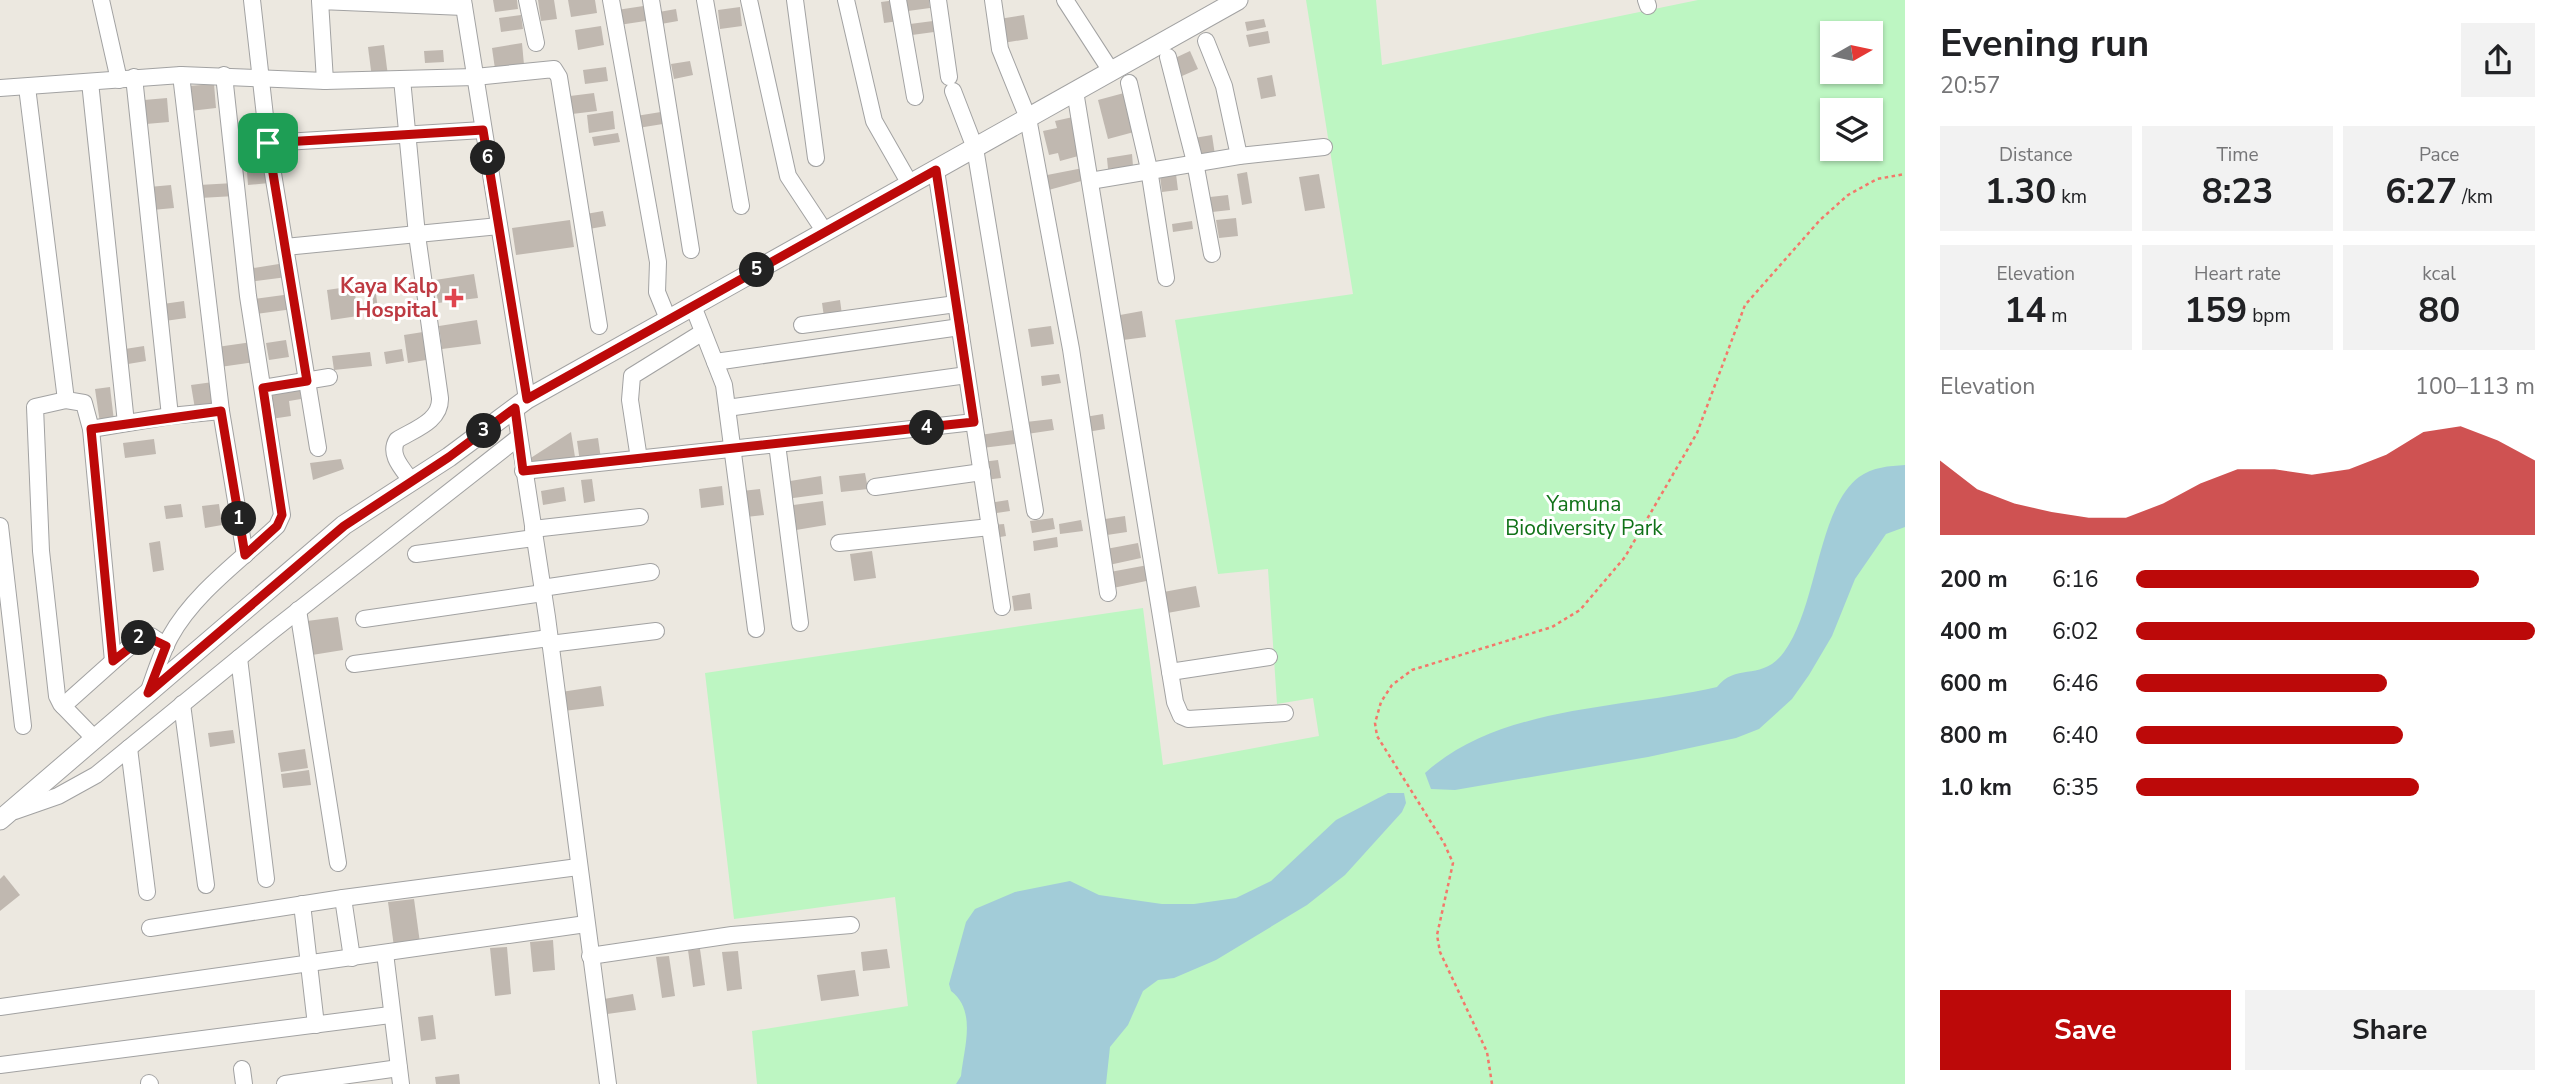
<!DOCTYPE html>
<html lang="en">
<head>
<meta charset="utf-8">
<style>
  :root { --surface:#fff; --page:#f2f2f2; --text:#202124; --muted:#757577; --accent:#bc0909 }
  body { margin:0; font-family:"Nunito Sans",sans-serif; background:var(--page); color:var(--text); height:100vh; display:flex; flex-direction:column; font-size:26px; white-space:nowrap }
  * { box-sizing:border-box; margin:0 }
  p { font-size:23px; color:var(--muted) }
  .icon { flex:none; width:38px; height:38px; fill:none; stroke:currentColor; stroke-width:2; stroke-linecap:round; stroke-linejoin:round }
  .map { position:relative; flex:1; overflow:hidden }
  .details { display:flex; flex-direction:column; background:var(--surface); width:665px }
  .details>* { flex:none }
  .needle { width:46px; rotate:81deg }
  .buttons { position:absolute; left:1820px; top:21px; display:grid; gap:14px }
  .buttons a { display:grid; place-items:center; width:63px; height:63px; border-radius:0px; background:var(--surface); box-shadow:0 2px 5px #0004; font-size:35px }
  .pin { position:absolute; display:grid; place-items:center; width:60px; height:60px; color:#fff; margin:-30px; border-radius:14px; box-shadow:0 4px 10px #0006 }
  .km { position:absolute; width:35px; height:35px; margin:-18px; border-radius:50%; background:#222; color:#fff; font-size:19px; line-height:35px; text-align:center }
  .round { display:grid; place-items:center; flex:none; width:74px; height:74px; border-radius:0px; background:var(--page) }
  .headline { display:flex; align-items:center; justify-content:space-between; height:119px; padding:0 35px }
  h1 { font-size:38px; font-weight:700; line-height:52px }
  .stats { display:grid; grid-template-columns:repeat(3,1fr); gap:10px; height:119px; padding:7px 35px }
  .stats div { display:grid; align-content:center; border-radius:0px; background:var(--page); text-align:center }
  .stats b { font-size:35px; font-weight:700 }
  .stats small { font-size:19px; font-weight:400 }
  .stats p { font-size:19px }
  .chart { height:196px; padding:14px 35px }
  .chart p { display:flex; justify-content:space-between }
  .chart svg { width:100%; height:126px; margin-top:7px; fill:var(--accent); opacity:.7 }
  .primary-button { display:flex; gap:14px; margin-top:auto; padding:14px 35px }
  .primary-button a { flex:1; height:80px; border-radius:0px; background:var(--accent); color:#fff; font-size:28px; font-weight:700; line-height:80px; text-align:center }
  .primary-button a+a { background:var(--page); color:var(--text) }
  ul { padding:0 35px; list-style:none; font-size:23px }
  li { display:grid; grid-template-columns:112px 84px 1fr; align-items:center; height:52px }
  li i { height:18px; border-radius:9px; background:var(--accent) }
  main { display:flex; flex:1; min-height:0 }
  .map>svg:first-child { display:block }
</style>
</head>
<body>
<main>
<div class="map">
<svg width="1905" height="1084" viewBox="0 0 1905 1084">
  <rect width="100%" height="100%" fill="#ece8e0"/>
  <path fill="#bdf6c2" fill-rule="evenodd" d="M1306 0H1376L1382 65 1698 0H1905V1084H757L752 1031 908 1006 895 897 734 919 705 673 1143 608 1163 765 1319 736 1313 698 1277 704 1268 569 1218 574 1175 320 1353 294ZM1832 33H1871V72H1832ZM1832 110H1871V149H1832Z"/>
  <g fill="#a2ccd8">
    <path d="M1905 465V527L1886 534 1855 579 1832 636 1809 675 1792 699 1759 729 1736 738 1648 757 1455 790 1431 789 1425 773C1500 705 1623 709 1717 687 1736 662 1762 682 1784 652 1818 606 1817 509 1859 477 1873 467 1889 466 1905 465Z"/>
    <path d="M1388 793H1404L1406 803 1402 812 1345 875 1307 905 1216 960 1174 978 1158 980 1143 991 1128 1025 1110 1047 1106 1084H956L961 1076C964 1047 977 1011 951 991L949 984 966 922 975 909 1015 892 1070 881 1099 895 1162 904H1194L1236 898 1271 881 1336 820Z"/>
  </g>
  <g fill="#c0b8b0">
    <polygon points="493,0 517,0 518,9 495,12"/>
    <polygon points="538,0 554,0 557,19 541,21"/>
    <polygon points="568,0 595,0 597,13 571,17"/>
    <polygon points="896,0 899,21 884,23 881,2"/>
    <polygon points="906,0 929,0 930,8 908,11"/>
    <polygon points="650,5 652,20 619,25 617,10"/>
    <polygon points="740,7 742,26 720,29 718,10"/>
    <polygon points="676,9 678,21 661,24 659,12"/>
    <polygon points="521,15 523,29 501,32 499,18"/>
    <polygon points="1024,15 1028,39 1003,43 999,19"/>
    <polygon points="1264,19 1266,27 1247,31 1245,22"/>
    <polygon points="933,21 934,32 912,35 910,24"/>
    <polygon points="601,26 604,45 578,50 575,30"/>
    <polygon points="1268,31 1270,43 1249,47 1246,35"/>
    <polygon points="522,43 524,65 495,69 492,48"/>
    <polygon points="384,45 388,76 372,78 368,47"/>
    <polygon points="443,50 444,62 425,63 424,51"/>
    <polygon points="1190,51 1198,69 1182,76 1175,58"/>
    <polygon points="690,61 693,75 674,79 671,64"/>
    <polygon points="606,67 608,81 585,84 583,70"/>
    <polygon points="1272,75 1276,96 1261,99 1257,78"/>
    <polygon points="214,84 216,108 190,111 188,86"/>
    <polygon points="594,93 597,111 572,114 570,96"/>
    <polygon points="1124,93 1134,132 1108,139 1098,100"/>
    <polygon points="167,98 169,122 146,124 144,100"/>
    <polygon points="613,111 615,129 589,133 587,115"/>
    <polygon points="667,111 669,123 638,128 636,116"/>
    <polygon points="1073,117 1082,155 1060,161 1058,153 1049,155 1043,131 1057,128 1055,121"/>
    <polygon points="618,133 620,142 594,146 592,137"/>
    <polygon points="1212,135 1215,155 1197,157 1194,138"/>
    <polygon points="1132,154 1133,166 1108,169 1107,158"/>
    <polygon points="1083,168 1085,180 1045,191 1042,176"/>
    <polygon points="268,170 269,183 248,185 247,172"/>
    <polygon points="1247,172 1252,203 1242,205 1237,174"/>
    <polygon points="1176,174 1178,190 1162,192 1160,176"/>
    <polygon points="1319,174 1325,208 1305,211 1299,177"/>
    <polygon points="234,183 235,196 200,198 199,185"/>
    <polygon points="171,185 174,208 152,210 149,187"/>
    <polygon points="1228,195 1230,210 1212,212 1210,197"/>
    <polygon points="603,211 606,226 589,229 586,214"/>
    <polygon points="1236,218 1238,236 1219,238 1216,220"/>
    <polygon points="570,220 574,247 516,255 512,228"/>
    <polygon points="1192,221 1193,229 1173,232 1172,224"/>
    <polygon points="285,263 287,277 249,282 247,269"/>
    <polygon points="474,274 478,298 438,303 435,280"/>
    <polygon points="354,286 358,316 331,320 327,290"/>
    <polygon points="375,286 379,318 368,320 364,288"/>
    <polygon points="291,294 293,309 256,314 254,299"/>
    <polygon points="840,300 842,315 824,317 822,303"/>
    <polygon points="184,301 186,318 165,321 163,304"/>
    <polygon points="1142,311 1146,337 1123,340 1120,315"/>
    <polygon points="477,320 481,344 442,349 439,326"/>
    <polygon points="1051,326 1054,344 1031,347 1028,329"/>
    <polygon points="423,332 426,360 408,363 404,335"/>
    <polygon points="286,340 289,357 269,360 266,343"/>
    <polygon points="252,342 255,362 220,367 217,347"/>
    <polygon points="144,346 146,361 128,364 125,349"/>
    <polygon points="402,349 404,361 386,364 384,352"/>
    <polygon points="370,352 372,366 334,370 332,356"/>
    <polygon points="1059,374 1061,383 1042,386 1041,376"/>
    <polygon points="213,382 216,406 195,409 191,385"/>
    <polygon points="110,387 114,421 100,423 95,389"/>
    <polygon points="300,389 301,399 289,401 291,416 271,419 268,393"/>
    <polygon points="1103,414 1105,429 1087,432 1085,417"/>
    <polygon points="1052,419 1054,430 1027,434 1026,422"/>
    <polygon points="1014,430 1015,444 982,448 980,435"/>
    <polygon points="571,432 575,457 528,468 526,461"/>
    <polygon points="598,438 601,459 580,462 577,441"/>
    <polygon points="154,439 156,454 125,458 123,443"/>
    <polygon points="341,459 344,469 313,480 310,463"/>
    <polygon points="998,460 1001,478 985,480 982,462"/>
    <polygon points="865,473 868,489 841,492 839,476"/>
    <polygon points="821,476 823,494 786,499 784,482"/>
    <polygon points="592,479 595,501 584,503 581,480"/>
    <polygon points="722,486 724,505 701,508 699,489"/>
    <polygon points="564,487 566,501 543,505 541,491"/>
    <polygon points="760,489 764,515 746,517 742,491"/>
    <polygon points="1008,500 1010,511 990,514 989,503"/>
    <polygon points="823,501 826,525 790,531 786,506"/>
    <polygon points="181,504 183,517 166,519 164,506"/>
    <polygon points="219,504 222,525 205,528 202,506"/>
    <polygon points="1125,516 1127,532 1107,535 1105,519"/>
    <polygon points="1053,518 1055,529 1032,533 1030,521"/>
    <polygon points="1081,520 1083,531 1060,534 1059,524"/>
    <polygon points="1004,524 1006,536 994,538 992,525"/>
    <polygon points="1057,537 1058,547 1034,551 1033,541"/>
    <polygon points="160,541 164,570 153,572 149,543"/>
    <polygon points="1138,543 1141,558 1109,565 1106,549"/>
    <polygon points="872,551 876,578 854,581 850,554"/>
    <polygon points="1148,565 1151,580 1113,588 1110,572"/>
    <polygon points="1196,586 1200,607 1162,614 1158,593"/>
    <polygon points="1030,593 1032,609 1014,611 1012,596"/>
    <polygon points="338,617 343,650 312,655 307,621"/>
    <polygon points="601,686 604,706 564,711 561,692"/>
    <polygon points="233,730 235,743 210,747 208,733"/>
    <polygon points="305,749 308,768 281,772 278,753"/>
    <polygon points="309,770 311,785 283,788 281,774"/>
    <polygon points="4,875 20,895 0,911 0,879"/>
    <polygon points="414,899 420,943 394,947 388,902"/>
    <polygon points="553,940 555,970 533,972 530,942"/>
    <polygon points="507,947 511,994 495,996 490,948"/>
    <polygon points="700,949 705,985 693,987 688,950"/>
    <polygon points="887,949 890,968 863,971 861,952"/>
    <polygon points="738,951 742,989 727,991 722,952"/>
    <polygon points="669,956 675,996 662,998 656,957"/>
    <polygon points="855,970 859,996 821,1001 817,975"/>
    <polygon points="633,994 636,1010 600,1015 598,1000"/>
    <polygon points="433,1015 436,1039 421,1041 418,1017"/>
    <polygon points="459,1074 460,1084 436,1084 435,1077"/>
  </g>
  <g fill="none" stroke-linecap="round" stroke-linejoin="round">
    <g stroke="#a2a2a2" stroke-width="18">
      <g id="minor">
        <polyline points="101,0 119,80"/>
        <polyline points="252,0 268,143 318,448"/>
        <polyline points="463,0 527,399"/>
        <polyline points="527,0 536,43"/>
        <polyline points="611,0 658,262 657,292 668,319"/>
        <polyline points="651,0 691,250"/>
        <polyline points="705,0 741,206"/>
        <polyline points="749,0 788,176 825,232"/>
        <polyline points="795,0 816,158"/>
        <polyline points="846,0 874,121 910,184"/>
        <polyline points="898,0 915,97"/>
        <polyline points="938,0 949,77"/>
        <polyline points="993,0 1000,49 1028,118 1071,349 1108,593"/>
        <polyline points="1065,0 1111,71"/>
        <polyline points="1646,0 1648,6"/>
        <polyline points="1206,41 1224,86 1239,156"/>
        <polyline points="1168,57 1195,162 1212,254"/>
        <polyline points="181,75 221,411 245,555"/>
        <polyline points="134,77 170,416 221,411"/>
        <path d="M402 79 417 235 440 398C441 421 415 429 397 440 388 455 403 469 412 482"/>
        <polyline points="325,81 320,1 464,7"/>
        <polyline points="90,82 126,423"/>
        <polyline points="1129,83 1149,169 1166,278"/>
        <polyline points="27,87 66,400 84,403 91,429 113,661"/>
        <polyline points="0,88 181,75 325,81 475,77 554,69 559,77 599,326"/>
        <polyline points="953,91 975,148 1035,511"/>
        <polyline points="1075,91 1175,702 1181,716 1188,719 1285,713"/>
        <polyline points="268,143 483,130"/>
        <polyline points="936,170 1002,607"/>
        <polyline points="1090,181 1239,156 1324,147"/>
        <polyline points="285,247 499,226"/>
        <polyline points="693,306 724,385 756,629"/>
        <polyline points="802,325 956,304"/>
        <polyline points="715,362 960,327"/>
        <polyline points="263,388 329,377"/>
        <polyline points="66,400 35,407 41,551 57,696 61,704 95,739"/>
        <polyline points="515,408 547,617 608,1084"/>
        <polyline points="727,408 967,375"/>
        <polyline points="91,429 170,416"/>
        <polyline points="777,444 974,422"/>
        <polyline points="639,459 630,400 632,376 703,332"/>
        <polyline points="523,471 777,444 800,623"/>
        <polyline points="875,487 982,472"/>
        <polyline points="0,526 23,726"/>
        <polyline points="533,529 640,517"/>
        <polyline points="839,543 990,527"/>
        <polyline points="416,554 534,538"/>
        <polyline points="542,588 651,572"/>
        <polyline points="298,610 338,863"/>
        <polyline points="364,619 543,593"/>
        <polyline points="550,644 656,631"/>
        <polyline points="239,658 266,879"/>
        <polyline points="354,664 549,638"/>
        <polyline points="1170,672 1269,657"/>
        <path d="M148 693C155 674 161 654 170 637 194 593 241 560 277 526L282 515 248 296 224 75"/>
        <polyline points="182,704 206,885"/>
        <polyline points="63,706 138,639 151,636 166,646"/>
        <polyline points="129,748 147,892"/>
        <polyline points="15,811 58,796 96,775 272,631 519,437"/>
        <polyline points="343,898 352,958"/>
        <polyline points="302,904 316,1025"/>
        <polyline points="150,928 343,898 578,867"/>
        <polyline points="385,953 401,1084"/>
        <polyline points="590,956 732,935 851,925"/>
        <polyline points="0,1007 586,924"/>
        <polyline points="0,1065 390,1015"/>
        <polyline points="242,1069 244,1084"/>
        <polyline points="149,1083 150,1084"/>
        <polyline points="285,1084 399,1068"/>
      </g>
    </g>
    <g stroke="#a2a2a2" stroke-width="21">
      <polyline id="tertiary" points="0,820 344,525 449,457 527,399 1238,0"/>
    </g>
    <polyline stroke="#f3786a" stroke-width="2.5" stroke-dasharray="3.5 3.5" stroke-linecap="butt" points="1492,1084 1487,1052 1440,952 1437,935 1453,863 1444,843 1377,736 1375,723 1381,702 1392,685 1412,670 1552,627 1580,610 1625,557 1697,433 1745,305 1820,220 1848,195 1877,179 1905,174"/>
    <use href="#minor" stroke="#fff" stroke-width="16"/>
    <use href="#tertiary" stroke="#fff" stroke-width="19"/>
  </g>
  <g fill="none" stroke-linecap="round" stroke-linejoin="round">
    <g stroke="#fff" stroke-width="14">
      <polygon id="route" points="483,130 527,399 936,170 974,422 523,471 515,408 449,457 344,526 148,693 166,646 145,636 113,661 91,429 221,411 245,555 277,526 282,515 263,388 307,381 268,143"/>
    </g>
    <use href="#route" stroke="#bc0909" stroke-width="9"/>
  </g>
  <path fill="#e0444e" stroke="#fff" stroke-width="2.5" d="M450.5 287.5h7v7h7v7h-7v7h-7v-7h-7v-7h7z"/>
  <g text-anchor="middle" stroke-width="6" stroke-linejoin="round" paint-order="stroke">
    <g font-size="21" font-weight="bold" fill="#be3a42" stroke="#fff" text-anchor="end">
      <text x="438" y="293">Kaya Kalp<tspan x="438" dy="24">Hospital</tspan></text>
    </g>
    <g font-size="21" fill="#107218" stroke="#fff">
      <text x="1584" y="511">Yamuna<tspan x="1584" dy="24">Biodiversity Park</tspan></text>
    </g>
  </g>
</svg>
<div class="buttons">
<a><svg class="needle" viewBox="-14 -14 28 28"><path d="M0-13l5 13h-10z" fill="#e53935"/><path d="M0 13l5-13h-10z" fill="#757577"/></svg></a>
<a><svg class="icon" aria-label="layers" viewBox="0 0 24 24"><path d="M12 4l9 5-9 5-9-5zM3 14l9 5 9-5"/></svg></a>
</div>
<div class="pin" style="left:268px;top:143px;background:#1e9e55"><svg class="icon" aria-label="arrive" viewBox="0 0 24 24"><path d="M6 21V4h12l-3 4 3 4H6"/></svg></div>
<b class="km" style="left:239px;top:519px">1</b>
<b class="km" style="left:139px;top:638px">2</b>
<b class="km" style="left:484px;top:431px">3</b>
<b class="km" style="left:927px;top:428px">4</b>
<b class="km" style="left:757px;top:270px">5</b>
<b class="km" style="left:488px;top:158px">6</b>
</div>
<section class="details">
<div class="headline"><div><h1>Evening run</h1><p>20:57</p></div><a class="round"><svg class="icon" aria-label="share" viewBox="0 0 24 24"><path d="M12 15V3M7 8l5-5 5 5M5 13v7h14v-7"/></svg></a></div>
<div class="stats">
<div><p>Distance</p><b>1.30<small> km</small></b></div>
<div><p>Time</p><b>8:23</b></div>
<div><p>Pace</p><b>6:27<small> /km</small></b></div>
</div>
<div class="stats">
<div><p>Elevation</p><b>14<small> m</small></b></div>
<div><p>Heart rate</p><b>159<small> bpm</small></b></div>
<div><p>kcal</p><b>80</b></div>
</div>
<div class="chart"><p><span>Elevation</span>100–113 m</p>
<svg viewBox="0 0 160 44" preserveAspectRatio="none"><path d="M0 44V18L10 28L20 33L30 36L40 38L50 38L60 33L70 26L80 21L90 21L100 23L110 21L120 16L130 8L140 6L150 11L160 18V44z"/></svg>
</div>
<ul>
<li><b>200 m</b>6:16<i style="width:86%"></i></li>
<li><b>400 m</b>6:02<i style="width:100%"></i></li>
<li><b>600 m</b>6:46<i style="width:63%"></i></li>
<li><b>800 m</b>6:40<i style="width:67%"></i></li>
<li><b>1.0 km</b>6:35<i style="width:71%"></i></li>
</ul>
<div class="primary-button"><a>Save</a><a>Share</a></div>
</section>
</main>
</body>
</html>
